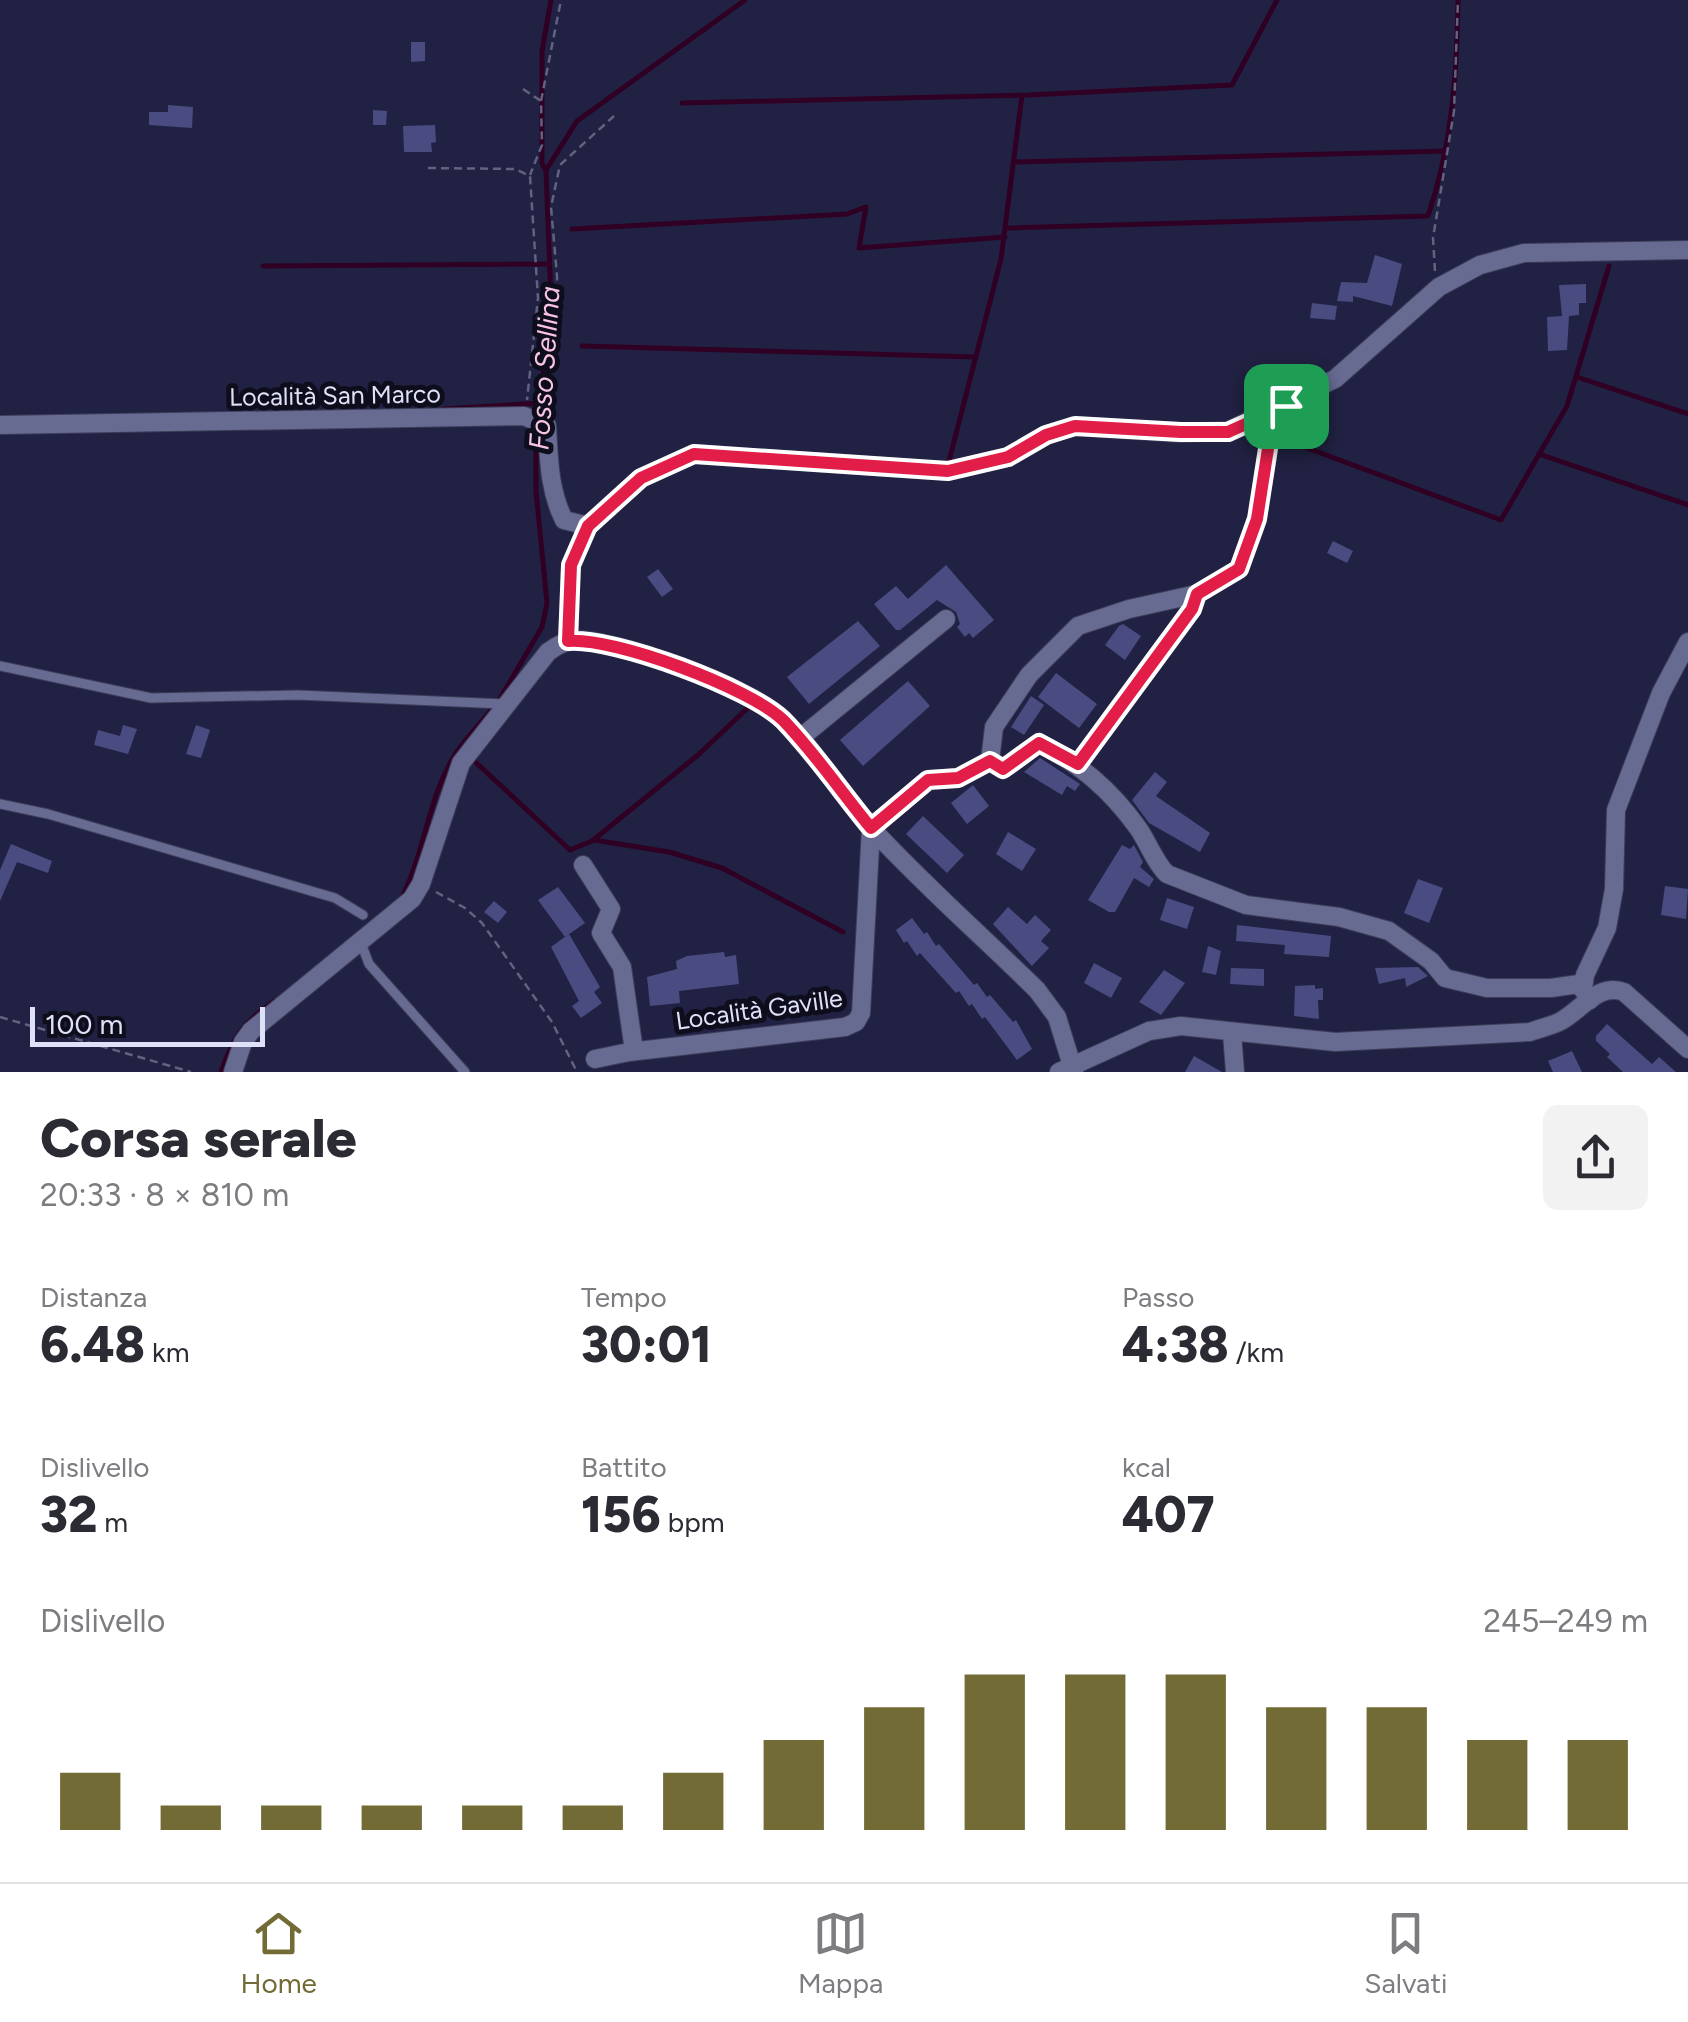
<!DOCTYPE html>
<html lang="it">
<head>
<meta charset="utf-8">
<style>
  :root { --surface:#fff; --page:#f2f2f3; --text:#2b2b33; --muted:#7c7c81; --line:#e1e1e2; --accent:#736b35 }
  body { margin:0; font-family:Figtree,sans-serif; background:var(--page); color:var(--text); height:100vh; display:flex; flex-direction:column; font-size:38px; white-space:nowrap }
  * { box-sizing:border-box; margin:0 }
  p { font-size:32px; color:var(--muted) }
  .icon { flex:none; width:55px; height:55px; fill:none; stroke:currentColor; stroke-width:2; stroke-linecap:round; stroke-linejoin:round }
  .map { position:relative; height:1072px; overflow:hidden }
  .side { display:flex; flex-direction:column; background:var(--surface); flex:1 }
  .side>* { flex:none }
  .scale { position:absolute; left:30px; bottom:25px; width:235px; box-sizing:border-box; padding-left:10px; border:5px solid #dee1f7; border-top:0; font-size:28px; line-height:35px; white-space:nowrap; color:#dee1f7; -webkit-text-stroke:8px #0d0d1c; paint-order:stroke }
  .pin { position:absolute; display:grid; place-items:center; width:85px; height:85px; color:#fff; margin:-42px; border-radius:20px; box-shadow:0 5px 15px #0006 }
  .round { display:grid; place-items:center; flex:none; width:105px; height:105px; border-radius:15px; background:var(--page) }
  .headline { display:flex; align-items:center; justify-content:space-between; height:170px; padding:0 40px }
  h1 { font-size:55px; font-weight:800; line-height:75px }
  .metrics { display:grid; grid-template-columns:repeat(3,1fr); gap:15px; height:170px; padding:10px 40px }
  .metrics div { display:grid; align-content:center }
  .metrics b { font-size:50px; font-weight:800 }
  .metrics small { font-size:28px; font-weight:400 }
  .metrics p { font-size:28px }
  .chart { height:280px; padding:20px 40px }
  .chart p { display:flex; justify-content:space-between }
  .chart svg { width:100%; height:180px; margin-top:10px; stroke:var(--accent); stroke-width:6 }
  .tabs { display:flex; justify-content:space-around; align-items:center; height:140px; border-top:2px solid var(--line); background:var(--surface); font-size:28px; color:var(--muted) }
  .tabs a { display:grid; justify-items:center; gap:5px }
  .tabs .on { color:var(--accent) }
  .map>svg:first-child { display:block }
</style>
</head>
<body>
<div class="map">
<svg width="1688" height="1072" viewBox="0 0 1688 1072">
  <rect width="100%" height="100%" fill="#212243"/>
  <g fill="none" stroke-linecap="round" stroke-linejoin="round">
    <g stroke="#2f0024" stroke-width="5">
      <polyline points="682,103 1028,95 1232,85 1277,0"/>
      <polyline points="1016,162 1446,151"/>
      <polyline points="546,171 542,163 542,51 551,0"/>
      <path d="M1006 228 1428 216C1452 145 1457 74 1458 0"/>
      <polyline points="572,229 847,214 866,207 859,248 1005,237"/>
      <polyline points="263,266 548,264"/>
      <polyline points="582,346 976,357"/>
      <polyline points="1577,377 1688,414"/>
      <polyline points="443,409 541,403"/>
      <polyline points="539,415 551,301 546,170 577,121 745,0"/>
      <polyline points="1283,439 1501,520 1567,406 1609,266"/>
      <polyline points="1539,454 1688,505"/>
      <polyline points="949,461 1001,259 1022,95"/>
      <polyline points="498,702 542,627 547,603 536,491 536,426"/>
      <polyline points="470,757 570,850 592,841 698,755 752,704"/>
      <polyline points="594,840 669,852 722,868 843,932"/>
      <path d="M400 901C425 855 427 798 456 753 466 738 480 724 491 710"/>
      <path d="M221 1072C234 1035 242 1024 274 1001"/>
    </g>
  </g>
  <g fill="#494b81">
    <polygon points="411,42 425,42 425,61 411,62"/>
    <polygon points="168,105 193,107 192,128 149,125 149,112 168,112"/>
    <polygon points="373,110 387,111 386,125 373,125"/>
    <polygon points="435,125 436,142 431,143 432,152 404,152 403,126"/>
    <polygon points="1375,255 1402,264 1392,306 1353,296 1353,302 1337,301 1341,282 1367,283"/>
    <polygon points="1586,284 1586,303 1579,303 1579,315 1569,316 1567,350 1548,351 1547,317 1562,316 1559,285"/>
    <polygon points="1312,303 1337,306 1335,320 1310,318"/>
    <polygon points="1333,541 1353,551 1347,563 1327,553"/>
    <polygon points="946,565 994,620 973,638 969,633 965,637 957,627 960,624 956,612 937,600 900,630 896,630 874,604 896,586 908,599"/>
    <polygon points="658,569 673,589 662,597 647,577"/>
    <polygon points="858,621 880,646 809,704 787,677"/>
    <polygon points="1123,624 1141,636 1125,660 1105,645 1119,626"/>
    <polygon points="1056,673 1097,704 1079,728 1038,697"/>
    <polygon points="908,681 930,706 863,766 840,740"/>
    <polygon points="1031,696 1044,705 1024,735 1011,727"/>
    <polygon points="123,725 137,729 128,754 94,745 98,730 120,736"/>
    <polygon points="196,725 210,730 201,758 186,754"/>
    <polygon points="1040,758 1080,784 1075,791 1067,786 1062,795 1024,772"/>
    <polygon points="1155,772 1167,782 1156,796 1210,833 1200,852 1149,823 1132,800"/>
    <polygon points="973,785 989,806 967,824 951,803"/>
    <polygon points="923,816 964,855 947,873 906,834"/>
    <polygon points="1008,832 1036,849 1022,871 996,854"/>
    <polygon points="11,844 52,861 48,873 17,862 0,901 0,870"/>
    <polygon points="1122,845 1130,849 1134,845 1143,862 1140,867 1154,879 1149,887 1134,878 1115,912 1109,912 1088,900"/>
    <polygon points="1418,879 1443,888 1429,923 1404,913"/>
    <polygon points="1665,886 1688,889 1686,919 1661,915"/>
    <polygon points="558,887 585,923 565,937 538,900"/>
    <polygon points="1167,898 1194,907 1187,929 1160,920"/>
    <polygon points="494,901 507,912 498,923 484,912"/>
    <polygon points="1008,907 1027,924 1035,915 1051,930 1041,941 1049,948 1032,966 993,924"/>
    <polygon points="912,918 924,934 927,932 936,946 939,944 974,985 977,983 987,997 990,995 1013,1022 1016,1020 1032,1049 1017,1060 985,1017 982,1019 972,1004 969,1006 959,991 956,993 920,953 917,956 907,941 904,943 896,930"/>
    <polygon points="1237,925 1331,936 1329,957 1284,954 1285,945 1236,941"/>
    <polygon points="569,934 600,987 594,992 602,1003 581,1018 572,1006 579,1001 551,947"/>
    <polygon points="1208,946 1221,951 1216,975 1202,972"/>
    <polygon points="724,952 725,957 736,955 739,984 679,991 680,1003 650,1006 647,977 677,969 676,961 687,956"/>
    <polygon points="1094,963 1122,978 1111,998 1084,983"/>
    <polygon points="1418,967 1428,976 1406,987 1405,978 1379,984 1375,968"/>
    <polygon points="1231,968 1264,969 1264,986 1230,984"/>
    <polygon points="1164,970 1185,983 1161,1015 1139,1002"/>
    <polygon points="1315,985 1315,989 1323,988 1323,1000 1318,1000 1319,1019 1294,1016 1295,986"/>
    <polygon points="1607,1024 1652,1064 1659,1057 1676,1072 1623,1072 1607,1057 1610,1054 1596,1041 1596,1036"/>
    <polygon points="1572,1051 1582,1072 1553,1072 1548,1061"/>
    <polygon points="1194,1056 1222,1072 1185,1072"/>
  </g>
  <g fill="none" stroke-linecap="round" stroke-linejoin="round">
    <g stroke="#3e3d5a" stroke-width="11">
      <g id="service">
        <polyline points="0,666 151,698 298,695 504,704"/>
        <polyline points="0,804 48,814 335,898 363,915"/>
        <polyline points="361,943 369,964 465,1072"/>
      </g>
    </g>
    <g stroke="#3e3d5a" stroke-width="20">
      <g id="minor">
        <path d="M1286 406 1270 436 1257 519 1239 569 1197 594 1129 609 1078 626 1029 675 994 727 990 761 1003 769 1039 743C1081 765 1110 789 1138 828 1148 842 1155 863 1167 874L1246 905 1339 917 1389 931 1431 961 1445 978 1487 988H1551L1579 984 1590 1000"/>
        <path d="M0 425 524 416 547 426C549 460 549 490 564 520L588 526"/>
        <polyline points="568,641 571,565 588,526 641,478 694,454 948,471 1008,457 1046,435 1075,426 1181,433 1228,431 1335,379 1439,287 1480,265 1524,253 1688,250"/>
        <polyline points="799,739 946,619"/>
        <polyline points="1078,764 1192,609 1197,594"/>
        <polyline points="583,865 611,909 601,933 622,967 634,1051"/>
        <polyline points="1583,989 1585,975 1607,928 1614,889 1616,810 1661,693 1688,642"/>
        <polyline points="1232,1033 1235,1072"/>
        <polyline points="595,1059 629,1052 845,1027 856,1022 861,1013 871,828 928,780 959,778 990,761"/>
        <path d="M233 1072 243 1042 251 1031 412 899 421 884 461 763 548 652C556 646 564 641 575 640 620 640 740 685 775 713 813 744 839 794 873 830 925 886 983 937 1037 990L1057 1017 1074 1072"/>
        <path d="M1059 1072 1149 1031 1181 1026 1335 1042 1530 1032C1540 1028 1552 1026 1561 1021 1581 1010 1599 982 1624 992L1688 1049"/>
      </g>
    </g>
    <g stroke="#616380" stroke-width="2.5" stroke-dasharray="8 5" stroke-linecap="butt">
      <polyline points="523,89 541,101 542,145 530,175"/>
      <polyline points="541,101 561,0"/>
      <polyline points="428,168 515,169 530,176 538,298 527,400"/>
      <polyline points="1435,271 1433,238 1454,111 1458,0"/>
      <polyline points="549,410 557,339 557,276 551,207 560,165 614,116"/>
      <polyline points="436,892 465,908 482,923 552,1022 577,1072"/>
      <polyline points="0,1017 191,1072"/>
    </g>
    <use href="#service" stroke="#676b92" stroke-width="9"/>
    <use href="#minor" stroke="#676b92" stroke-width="18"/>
  </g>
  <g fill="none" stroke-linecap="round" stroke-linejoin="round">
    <g stroke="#fff" stroke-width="20">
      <path id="route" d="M1286 406 1270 436 1257 519 1239 569 1197 594 1192 609 1078 764 1039 743 1003 769 990 761 958 778 928 780 871 828C842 793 815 753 783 720 750 688 614 637 568 641L571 565 588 526 641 478 694 454 948 471 1008 457 1046 435 1075 426 1181 432H1228Z"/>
    </g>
    <use href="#route" stroke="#e11d48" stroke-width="12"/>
  </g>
  <g text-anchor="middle" stroke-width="10" stroke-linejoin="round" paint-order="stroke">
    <g font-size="25" fill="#dee1f7" stroke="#0d0d1c">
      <text transform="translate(335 395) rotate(-1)" y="9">Località San Marco</text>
      <text transform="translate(759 1009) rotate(-8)" y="9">Località Gaville</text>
    </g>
    <g font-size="28" font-style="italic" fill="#f7c4e4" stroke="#0d0d1c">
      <text transform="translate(544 368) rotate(-86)" y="10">Fosso Sellina</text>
    </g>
  </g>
</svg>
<div class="scale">100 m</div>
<div class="pin" style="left:1286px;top:406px;background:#1e9e55"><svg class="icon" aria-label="arrive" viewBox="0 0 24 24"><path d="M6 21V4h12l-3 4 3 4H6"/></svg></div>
</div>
<section class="side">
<div class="headline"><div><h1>Corsa serale</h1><p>20:33 · 8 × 810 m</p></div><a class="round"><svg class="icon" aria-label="share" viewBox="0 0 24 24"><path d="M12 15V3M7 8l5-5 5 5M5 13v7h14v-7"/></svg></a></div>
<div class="metrics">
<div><p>Distanza</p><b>6.48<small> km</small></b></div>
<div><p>Tempo</p><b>30:01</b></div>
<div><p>Passo</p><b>4:38<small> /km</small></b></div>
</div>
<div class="metrics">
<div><p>Dislivello</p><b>32<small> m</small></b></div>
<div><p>Battito</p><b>156<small> bpm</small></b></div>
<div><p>kcal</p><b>407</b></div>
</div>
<div class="chart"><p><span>Dislivello</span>245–249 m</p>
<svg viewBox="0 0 160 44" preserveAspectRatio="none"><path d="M5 44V30M15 44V38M25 44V38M35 44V38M45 44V38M55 44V38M65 44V30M75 44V22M85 44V14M95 44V6M105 44V6M115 44V6M125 44V14M135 44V14M145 44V22M155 44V22"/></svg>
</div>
</section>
<nav class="tabs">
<a class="on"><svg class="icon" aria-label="home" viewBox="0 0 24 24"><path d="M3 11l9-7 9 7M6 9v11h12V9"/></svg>Home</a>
<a><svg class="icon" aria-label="map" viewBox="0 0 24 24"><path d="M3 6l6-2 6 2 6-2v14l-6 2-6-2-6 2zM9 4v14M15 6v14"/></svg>Mappa</a>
<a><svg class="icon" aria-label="saved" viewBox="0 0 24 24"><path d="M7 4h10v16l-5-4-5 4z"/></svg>Salvati</a>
</nav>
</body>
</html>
